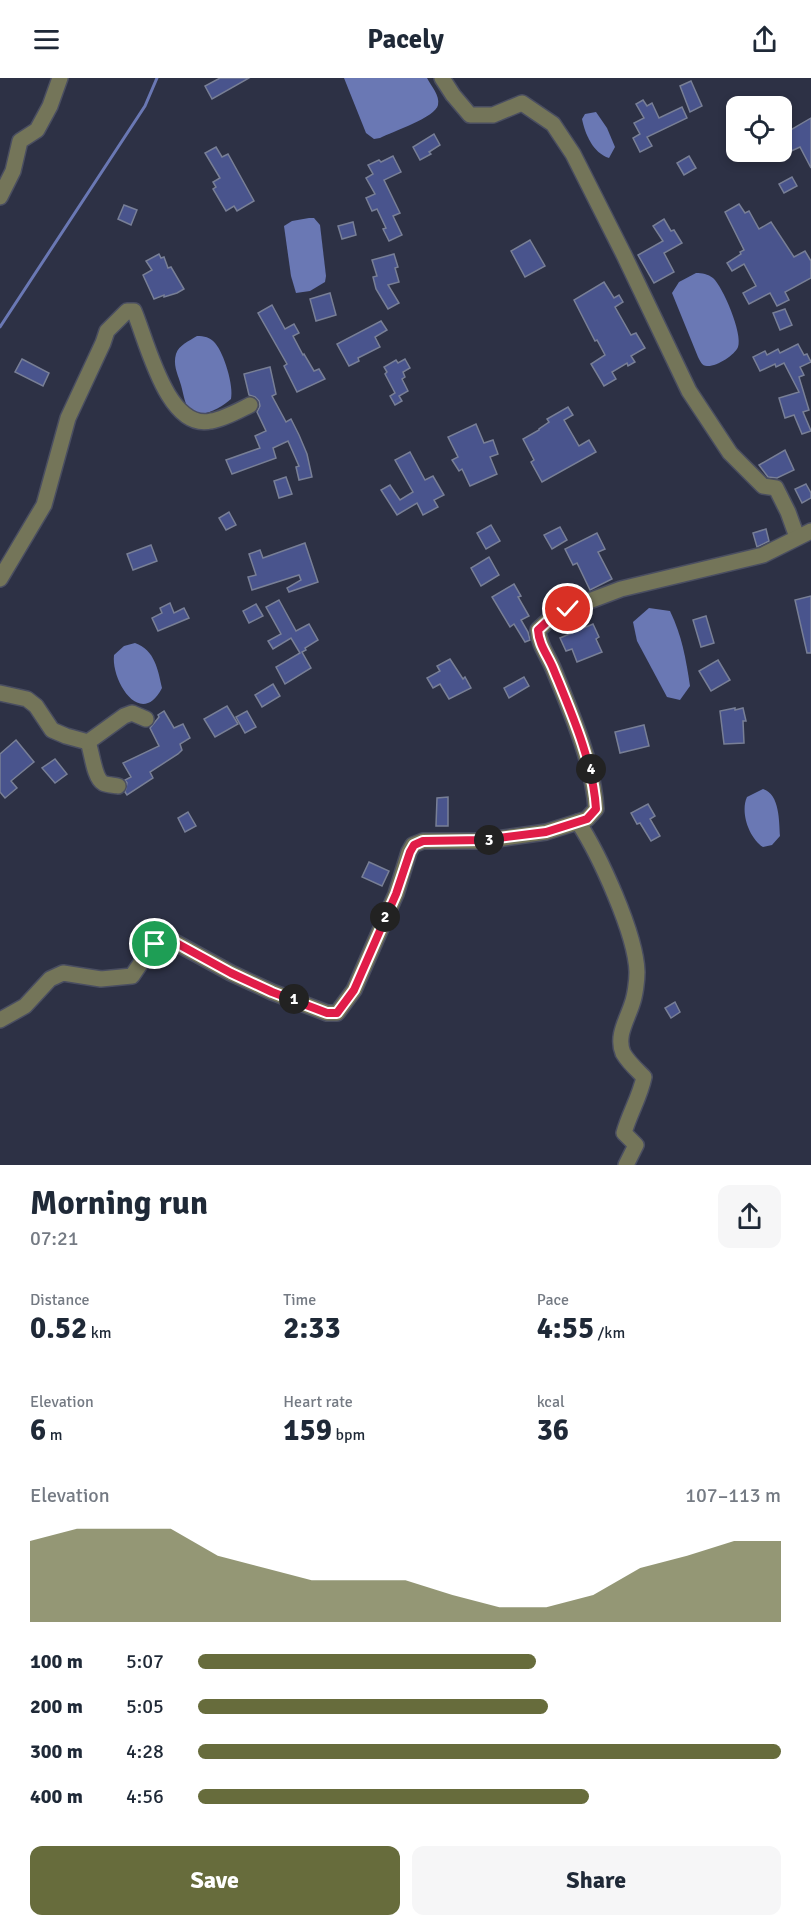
<!DOCTYPE html>
<html lang="en">
<head>
<meta charset="utf-8">
<style>
  :root { --surface:#fff; --page:#f6f6f7; --text:#1f2937; --muted:#747a83; --accent:#676c3c }
  body { margin:0; font-family:Signika,sans-serif; background:var(--page); color:var(--text); height:100vh; display:flex; flex-direction:column; font-size:22px; white-space:nowrap }
  * { box-sizing:border-box; margin:0 }
  p { font-size:20px; color:var(--muted) }
  .icon { flex:none; width:33px; height:33px; fill:none; stroke:currentColor; stroke-width:2; stroke-linecap:round; stroke-linejoin:round }
  .map { position:relative; height:1087px; overflow:hidden }
  .sheet { display:flex; flex-direction:column; background:var(--surface); flex:1 }
  .sheet>* { flex:none }
  .controls { position:absolute; left:726px; top:18px; display:grid; gap:12px }
  .controls a { display:grid; place-items:center; width:66px; height:66px; border-radius:12px; background:var(--surface); box-shadow:0 3px 9px #0003; font-size:30px }
  .pin { position:absolute; display:grid; place-items:center; width:51px; height:51px; color:#fff; margin:-26px; border:3px solid #fff; border-radius:50%; box-shadow:0 2px 6px #0007 }
  .km { position:absolute; width:30px; height:30px; margin:-15px; border-radius:50%; background:#222; color:#fff; font-size:16px; line-height:30px; text-align:center }
  .round { display:grid; place-items:center; flex:none; width:63px; height:63px; border-radius:12px; background:var(--page) }
  .summary { display:flex; align-items:center; justify-content:space-between; height:102px; padding:0 30px }
  h1 { font-size:33px; font-weight:700; line-height:45px }
  .metrics { display:grid; grid-template-columns:repeat(3,1fr); gap:9px; height:102px; padding:6px 30px }
  .metrics div { display:grid; align-content:center }
  .metrics b { font-size:30px; font-weight:700 }
  .metrics small { font-size:16px; font-weight:400 }
  .metrics p { font-size:16px }
  .chart { height:168px; padding:12px 30px }
  .chart p { display:flex; justify-content:space-between }
  .chart svg { width:100%; height:108px; margin-top:6px; fill:var(--accent); opacity:.7 }
  .button { display:flex; gap:12px; margin-top:auto; padding:12px 30px }
  .button a { flex:1; height:69px; border-radius:12px; background:var(--accent); color:#fff; font-size:24px; font-weight:700; line-height:69px; text-align:center }
  .button a+a { background:var(--page); color:var(--text) }
  ul { padding:0 30px; list-style:none; font-size:20px }
  li { display:grid; grid-template-columns:96px 72px 1fr; align-items:center; height:45px }
  li i { height:15px; border-radius:8px; background:var(--accent) }
  header { display:flex; justify-content:space-between; align-items:center; height:78px; padding:0 30px; background:var(--surface); font-size:27px; font-weight:700 }
  .map>svg:first-child { display:block }
</style>
</head>
<body>
<header><svg class="icon" aria-label="menu" viewBox="0 0 24 24"><path d="M4 6h16M4 12h16M4 18h16"/></svg>Pacely<svg class="icon" aria-label="share" viewBox="0 0 24 24"><path d="M12 15V3M7 8l5-5 5 5M5 13v7h14v-7"/></svg></header>
<div class="map">
<svg width="811" height="1087" viewBox="0 0 811 1087">
  <rect width="100%" height="100%" fill="#2d3145"/>
  <g fill="#6a78b4">
    <path d="M344 0H427C431 8 440 17 438 27 436 39 392 54 380 60L374 61 366 55Z"/>
    <path d="M596 34 607 50 615 69 609 80C593 75 585 56 582 41L585 36Z"/>
    <polygon points="309,140 314,140 320,147 326,198 325,204 310,213 296,215 291,198 284,148 292,143"/>
    <path d="M696 195C702 195 708 196 713 200 723 209 743 256 738 269 735 277 716 289 707 288 702 288 700 283 698 279L672 215 679 204Z"/>
    <path d="M197 258C204 258 210 259 215 265 224 275 234 308 231 321 222 329 200 343 189 331 184 325 183 312 180 304 177 295 173 286 176 276 179 267 189 263 197 258Z"/>
    <path d="M649 530 670 533C682 558 686 581 690 608L680 622 667 619 637 563 633 544Z"/>
    <path d="M135 565C155 572 158 592 162 610 141 651 111 603 114 577L124 568Z"/>
    <path d="M763 711C780 716 779 744 780 758L772 767 763 769C749 760 740 734 747 719Z"/>
  </g>
  <g fill="none" stroke-linecap="round" stroke-linejoin="round">
    <polyline stroke="#6a78b4" stroke-width="3" points="0,249 145,28 157,0"/>
  </g>
  <g fill="#49548d" stroke="#787f96" stroke-width="1.5">
    <polygon points="220,0 249,0 212,21 205,8"/>
    <polygon points="691,3 702,28 690,34 680,8"/>
    <polygon points="643,22 647,28 652,25 659,40 682,29 687,40 647,59 652,68 640,74 633,60 640,56 634,45 644,40 636,26"/>
    <polygon points="811,40 811,90 800,69 787,75 782,65 782,57"/>
    <polygon points="434,56 440,67 429,74 431,76 420,82 413,69"/>
    <polygon points="216,69 222,79 228,76 254,123 237,133 234,128 226,133 213,111 216,109 213,104 220,100 205,75"/>
    <polygon points="393,78 401,94 384,102 400,135 393,138 402,157 389,163 383,151 386,150 377,131 372,133 366,120 375,116 366,100 373,96 368,87 379,82 381,84"/>
    <polygon points="689,78 696,90 684,97 677,85"/>
    <polygon points="792,99 797,108 784,115 779,106"/>
    <polygon points="739,126 745,135 749,133 759,151 771,144 794,179 805,173 811,183 811,200 785,214 789,222 777,228 770,215 749,226 743,215 756,208 744,186 732,193 727,185 741,176 740,174 744,172 725,134"/>
    <polygon points="124,127 137,132 131,147 118,141"/>
    <polygon points="664,141 671,153 674,152 682,165 664,175 674,194 654,205 638,177 663,163 653,148"/>
    <polygon points="353,144 356,157 342,161 338,148"/>
    <polygon points="530,162 545,188 525,199 511,173"/>
    <polygon points="159,176 161,180 164,179 168,190 171,189 184,211 177,215 164,219 164,217 154,221 143,197 152,192 146,183"/>
    <polygon points="394,176 398,189 395,190 399,204 388,207 399,225 388,231 376,211 373,199 377,198 372,182"/>
    <polygon points="604,204 614,220 619,217 623,224 615,229 631,257 636,255 645,270 631,278 635,284 628,288 627,285 612,294 616,301 604,308 591,286 605,277 597,262 595,263 574,222"/>
    <polygon points="330,215 336,237 316,243 310,221"/>
    <polygon points="272,227 285,251 294,246 299,255 293,258 303,277 304,276 314,293 319,291 325,301 297,314 284,288 287,286 258,235"/>
    <polygon points="785,231 792,247 780,252 773,235"/>
    <polygon points="381,243 387,252 375,259 380,269 358,280 359,283 349,288 337,266"/>
    <polygon points="798,266 804,277 807,276 811,284 800,289 804,297 799,299 809,332 803,334 811,353 802,356 794,337 785,340 779,320 799,314 784,285 776,289 775,286 760,293 753,279 765,273 767,277 778,271 780,275"/>
    <polygon points="22,281 49,295 43,308 15,294"/>
    <polygon points="405,281 410,290 403,294 405,299 402,301 408,313 399,318 402,323 395,327 390,318 395,315 385,296 387,294 384,289 396,282 398,285"/>
    <polygon points="270,289 276,316 272,318 286,344 291,341 299,357 307,376 312,399 299,402 296,389 299,388 288,363 273,370 276,380 232,396 226,382 260,370 255,358 266,353 257,334 260,328 259,323 255,319 249,317 244,296"/>
    <polygon points="568,329 573,337 564,342 579,368 589,362 596,374 542,404 531,384 534,382 523,361 539,352 539,351 549,344 547,341"/>
    <polygon points="476,346 484,365 493,362 498,376 490,379 497,396 470,408 462,391 459,393 452,382 458,379 448,359"/>
    <polygon points="785,372 794,392 777,400 768,399 759,387"/>
    <polygon points="410,374 425,402 433,398 444,417 434,422 438,429 423,437 417,425 397,437 381,412 390,407 400,422 413,414 395,382"/>
    <polygon points="286,399 292,416 279,420 274,403"/>
    <polygon points="806,406 811,415 811,420 802,425 795,411"/>
    <polygon points="229,434 236,447 226,452 219,440"/>
    <polygon points="491,447 500,463 486,471 477,455"/>
    <polygon points="560,449 567,462 552,471 544,457"/>
    <polygon points="766,451 769,463 757,469 753,455"/>
    <polygon points="597,455 605,471 598,474 612,501 590,512 577,485 573,487 565,471"/>
    <polygon points="305,465 318,504 289,514 287,510 301,502 299,497 252,512 248,499 256,497 249,476 260,472 263,480"/>
    <polygon points="151,467 157,483 133,492 127,476"/>
    <polygon points="489,479 499,497 481,508 471,490"/>
    <polygon points="514,506 521,518 518,519 529,538 521,542 528,554 530,562 525,564 514,546 510,549 492,519"/>
    <polygon points="811,518 811,575 807,575 795,522"/>
    <polygon points="279,522 296,553 309,546 318,562 305,570 306,572 302,574 311,590 285,606 276,589 300,575 291,560 273,571 268,563 281,556 266,529"/>
    <polygon points="170,525 174,535 184,530 189,540 158,553 152,540 162,535 160,530"/>
    <polygon points="256,526 263,538 249,545 243,533"/>
    <polygon points="706,538 714,565 701,569 693,542"/>
    <polygon points="593,546 599,559 596,561 602,574 577,584 572,571 566,573 560,560"/>
    <polygon points="450,581 463,601 465,599 471,610 449,621 440,606 433,610 427,600 440,593 437,588"/>
    <polygon points="718,582 730,602 711,613 699,593"/>
    <polygon points="524,599 529,608 509,620 504,610"/>
    <polygon points="273,606 280,618 262,629 255,617"/>
    <polygon points="227,628 238,646 215,659 204,641"/>
    <polygon points="735,630 735,632 743,630 746,643 743,643 744,665 724,666 720,633"/>
    <polygon points="164,633 174,650 183,646 190,660 180,666 182,672 178,676 150,694 153,700 127,717 125,714 127,705 125,702 131,699 123,685 159,668 150,650 159,639 158,637"/>
    <polygon points="247,633 256,649 245,655 236,639"/>
    <polygon points="644,647 649,668 620,675 615,654"/>
    <polygon points="16,662 34,684 11,703 17,710 5,720 0,714 0,676"/>
    <polygon points="55,681 67,696 55,705 42,690"/>
    <polygon points="448,719 448,748 436,748 437,720"/>
    <polygon points="648,726 655,738 650,741 660,758 651,763 640,745 637,746 631,735"/>
    <polygon points="188,734 196,748 185,754 178,740"/>
    <polygon points="369,784 389,793 382,808 362,799"/>
    <polygon points="675,924 680,934 671,940 665,930"/>
  </g>
  <g fill="none" stroke-linecap="round" stroke-linejoin="round">
    <g stroke="#4a4e61" stroke-width="18">
      <g id="minor">
        <polyline points="442,0 453,17 470,37 493,37 522,25 553,46 573,76 624,177 689,313 730,375 763,408 776,410 788,434 797,459"/>
        <polyline points="0,119 13,93 20,63 37,52 50,28 60,0"/>
        <path d="M0 501 44 427 68 340 103 265 107 253 127 233H134C147 263 167 353 211 343 224 341 238 333 250 327"/>
        <path d="M0 615 27 621 36 628 52 652 66 658 88 664C92 674 94 700 103 705 107 707 113 707 118 708"/>
        <polyline points="88,664 124,638 132,635 146,641"/>
        <path d="M578 744C599 776 636 856 637 894 637 903 635 918 632 926 627 942 616 958 623 975 628 984 637 992 644 999 640 1019 629 1036 624 1055L636 1067 626 1087"/>
        <path d="M0 942 25 928 50 901 63 895 101 901 132 898 151 870 163 861H169L231 895 272 914 327 935H337L354 912 396 816 409 774 413 767 423 763H483L546 754 587 741 596 731C593 684 571 634 553 590 547 576 539 567 538 552L550 541 568 531 621 511 763 477 811 453"/>
      </g>
    </g>
    <use href="#minor" stroke="#747559" stroke-width="15"/>
  </g>
  <g fill="none" stroke-linecap="round" stroke-linejoin="round">
    <g stroke="#fff" stroke-width="12">
      <path id="route" d="M155 866 162 861H169L231 895 272 914 327 935H337L354 912 396 816 410 774 414 767 423 763 483 762 546 754 587 741 596 731C593 683 571 634 553 590 547 576 539 567 538 552L550 541 568 531"/>
    </g>
    <use href="#route" stroke="#e11d48" stroke-width="8"/>
  </g>
</svg>
<div class="controls">
<a><svg class="icon" aria-label="locate" viewBox="0 0 24 24"><circle cx="12" cy="12" r="6"/><path d="M12 2v4M12 18v4M2 12h4M18 12h4"/></svg></a>
</div>
<div class="pin" style="left:155px;top:866px;background:#1e9e55"><svg class="icon" aria-label="arrive" viewBox="0 0 24 24"><path d="M6 21V4h12l-3 4 3 4H6"/></svg></div>
<div class="pin" style="left:568px;top:531px;background:#d93025"><svg class="icon" aria-label="check" viewBox="0 0 24 24"><path d="M5 12l5 5 9-10"/></svg></div>
<b class="km" style="left:294px;top:921px">1</b>
<b class="km" style="left:385px;top:839px">2</b>
<b class="km" style="left:489px;top:762px">3</b>
<b class="km" style="left:591px;top:691px">4</b>
</div>
<section class="sheet">
<div class="summary"><div><h1>Morning run</h1><p>07:21</p></div><a class="round"><svg class="icon" aria-label="share" viewBox="0 0 24 24"><path d="M12 15V3M7 8l5-5 5 5M5 13v7h14v-7"/></svg></a></div>
<div class="metrics">
<div><p>Distance</p><b>0.52<small> km</small></b></div>
<div><p>Time</p><b>2:33</b></div>
<div><p>Pace</p><b>4:55<small> /km</small></b></div>
</div>
<div class="metrics">
<div><p>Elevation</p><b>6<small> m</small></b></div>
<div><p>Heart rate</p><b>159<small> bpm</small></b></div>
<div><p>kcal</p><b>36</b></div>
</div>
<div class="chart"><p><span>Elevation</span>107–113 m</p>
<svg viewBox="0 0 160 44" preserveAspectRatio="none"><path d="M0 44V11L10 6L20 6L30 6L40 17L50 22L60 27L70 27L80 27L90 33L100 38L110 38L120 33L130 22L140 17L150 11L160 11V44z"/></svg>
</div>
<ul>
<li><b>100 m</b>5:07<i style="width:58%"></i></li>
<li><b>200 m</b>5:05<i style="width:60%"></i></li>
<li><b>300 m</b>4:28<i style="width:100%"></i></li>
<li><b>400 m</b>4:56<i style="width:67%"></i></li>
</ul>
<div class="button"><a>Save</a><a>Share</a></div>
</section>
</body>
</html>
